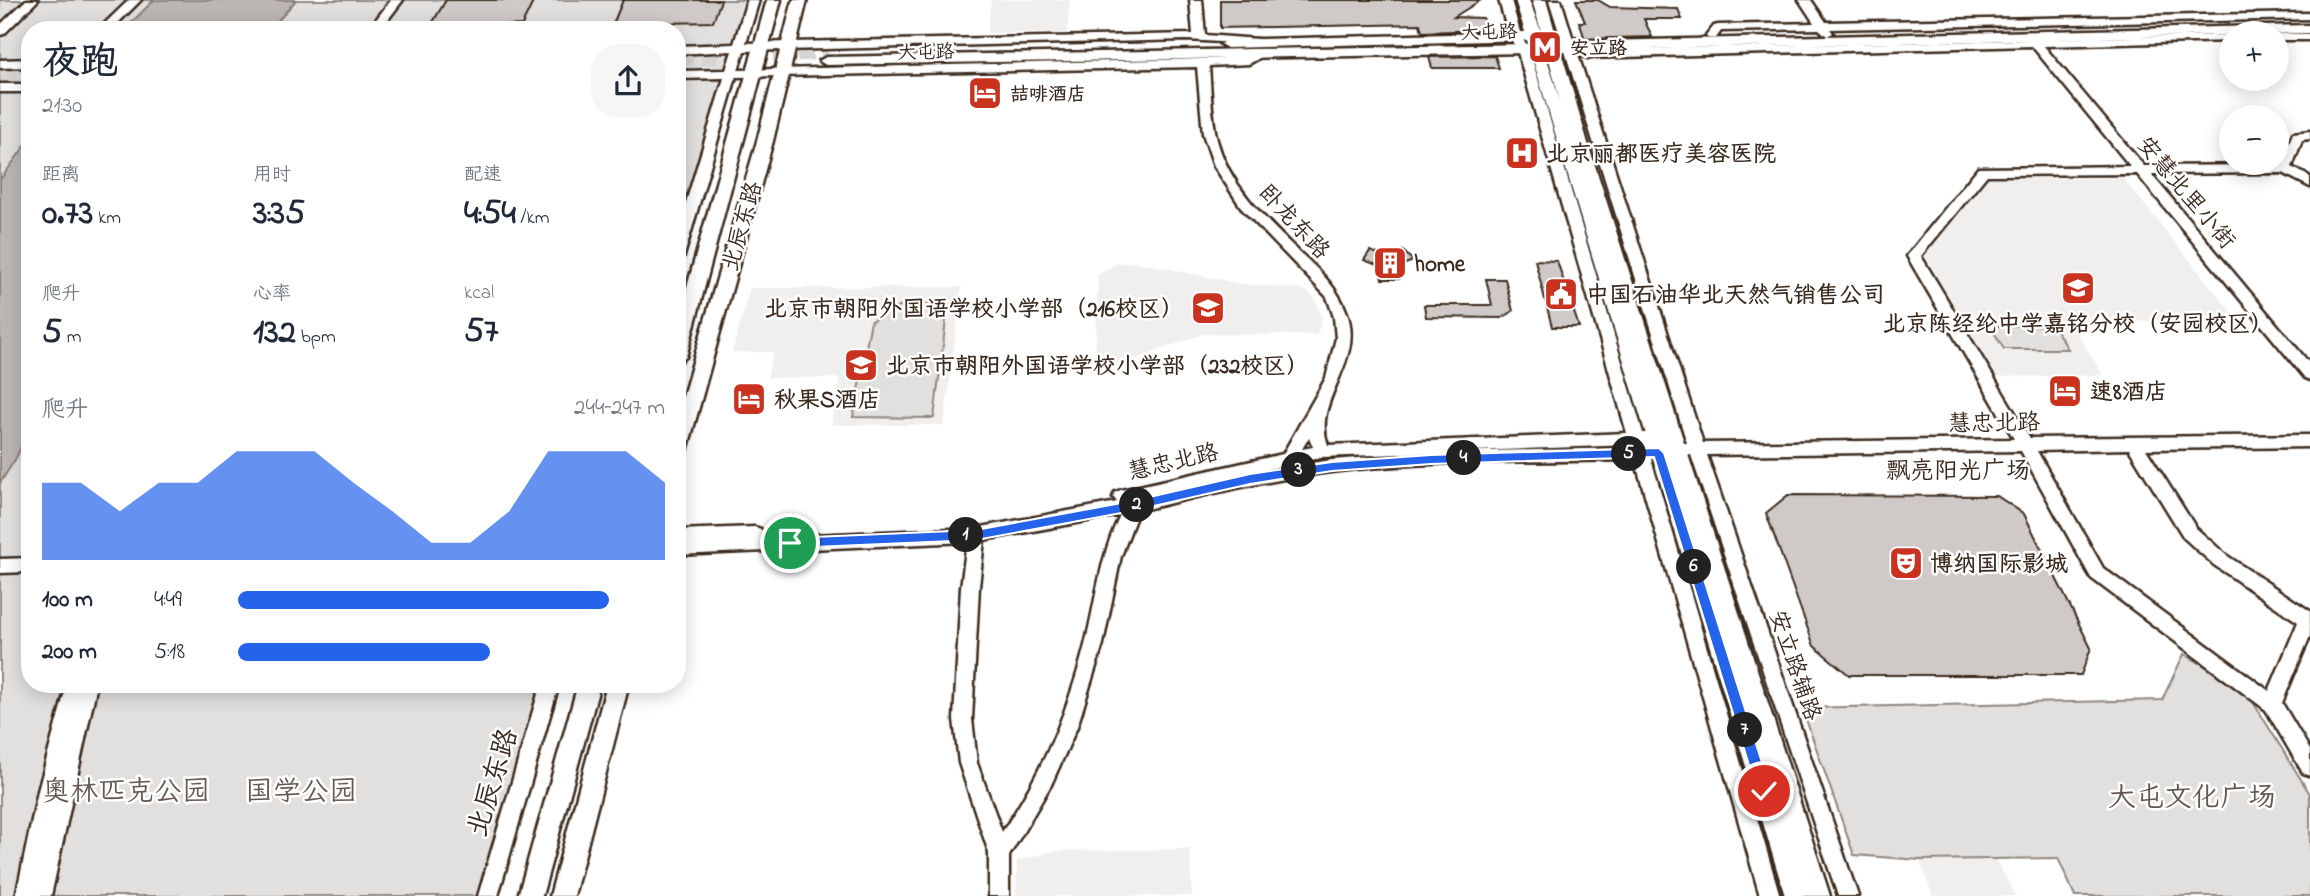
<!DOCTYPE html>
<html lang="zh">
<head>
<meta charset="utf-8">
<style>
  :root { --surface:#fff; --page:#f6f6f7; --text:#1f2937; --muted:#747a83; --accent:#2563eb }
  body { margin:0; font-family:"Indie Flower","LXGW WenKai TC",sans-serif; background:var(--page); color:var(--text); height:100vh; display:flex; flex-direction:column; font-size:26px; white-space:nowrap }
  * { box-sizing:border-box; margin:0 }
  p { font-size:23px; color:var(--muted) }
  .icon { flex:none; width:38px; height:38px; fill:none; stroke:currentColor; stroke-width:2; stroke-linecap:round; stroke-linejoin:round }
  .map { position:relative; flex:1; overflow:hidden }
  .sheet { position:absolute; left:21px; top:21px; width:665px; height:672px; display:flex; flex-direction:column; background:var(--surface); border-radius:28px; box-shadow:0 4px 18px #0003 }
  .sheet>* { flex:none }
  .controls { position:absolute; left:2219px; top:21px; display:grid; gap:14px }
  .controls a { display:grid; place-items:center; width:70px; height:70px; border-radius:50%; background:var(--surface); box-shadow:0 4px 18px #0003; font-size:35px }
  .pin { position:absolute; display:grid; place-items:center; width:60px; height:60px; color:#fff; margin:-30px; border:4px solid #fff; border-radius:50%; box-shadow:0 2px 7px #0007 }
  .km { position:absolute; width:35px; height:35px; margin:-18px; border-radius:50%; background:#222; color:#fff; font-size:19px; line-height:35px; text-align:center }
  .round { display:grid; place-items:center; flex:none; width:74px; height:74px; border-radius:28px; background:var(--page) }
  .headline { display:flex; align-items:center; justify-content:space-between; height:119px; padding:0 21px }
  h1 { font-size:38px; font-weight:700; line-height:52px }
  .metrics { display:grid; grid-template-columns:repeat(3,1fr); gap:10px; height:119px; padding:7px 21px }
  .metrics div { display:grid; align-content:center }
  .metrics b { font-size:35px; font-weight:700 }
  .metrics small { font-size:19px; font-weight:400 }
  .metrics p { font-size:19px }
  .chart { height:196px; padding:14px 21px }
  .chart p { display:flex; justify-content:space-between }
  .chart svg { width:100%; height:126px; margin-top:7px; fill:var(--accent); opacity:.7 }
  ul { padding:0 21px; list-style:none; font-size:23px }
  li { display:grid; grid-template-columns:112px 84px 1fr; align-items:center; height:52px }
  li i { height:18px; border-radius:9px; background:var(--accent) }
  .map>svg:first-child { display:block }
</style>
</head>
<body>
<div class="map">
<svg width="2310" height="896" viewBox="0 0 2310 896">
  <rect width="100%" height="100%" fill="#fff"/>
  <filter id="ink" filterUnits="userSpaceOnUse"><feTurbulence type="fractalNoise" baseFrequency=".0143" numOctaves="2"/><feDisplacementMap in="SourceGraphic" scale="14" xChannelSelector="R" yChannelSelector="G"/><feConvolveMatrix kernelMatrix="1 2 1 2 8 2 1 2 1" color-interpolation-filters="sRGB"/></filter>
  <g filter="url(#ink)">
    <g fill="#f1efee">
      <polygon points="991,0 1070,0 1067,33 987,33"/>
      <polygon points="1985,178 2123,178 2238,320 2070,322 2103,375 1994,377 1925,256"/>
      <polygon points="1136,262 1241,284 1303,289 1315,298 1322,318 1317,335 1202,334 1128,362 1095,365 1098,275 1118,263"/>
      <polygon points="962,287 944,425 831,425 840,378 767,378 773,352 732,352 750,288"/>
      <polygon points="1190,849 1192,896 1016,896 1017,861 1054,851"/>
      <polygon points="1994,857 2016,896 1933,896 1919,860"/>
    </g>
    <g fill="#e2e0de" stroke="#8e857e" stroke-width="2">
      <polygon points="0,0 750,0 677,245 677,30 30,30 30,684 546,684 483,896 0,896"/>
      <polygon points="948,304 934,418 853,417 871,321 903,305"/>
      <polygon points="2053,325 2068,349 2004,349 1990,326"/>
      <polygon points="2184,654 2245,689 2310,794 2310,896 2075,896 2058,858 1920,860 1854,855 1802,708 2162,700"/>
    </g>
    <g fill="#bcb6b3" stroke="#887e77" stroke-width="2">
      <polygon points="154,0 296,0 270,30 124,30"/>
      <polygon points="30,139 30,427 16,458 0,483 0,180"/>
    </g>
    <g fill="#cfcac7" stroke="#3b2a1e" stroke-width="2">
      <polygon points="446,0 534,0 522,25 430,27"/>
      <polygon points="623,0 721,0 713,22 613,24"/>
      <polygon points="1220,0 1481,0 1454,17 1483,18 1487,30 1422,32 1420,24 1220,28"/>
      <polygon points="1576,0 1598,0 1610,7 1678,9 1682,19 1644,19 1652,37 1576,39 1575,36 1584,36 1579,22 1585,22"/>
      <polygon points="1495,56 1499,68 1432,68 1429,57"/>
      <polygon points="1370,251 1386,257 1403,251 1413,261 1397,267 1399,279 1382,279 1380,266 1364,260"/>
      <polygon points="1535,260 1557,261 1579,327 1552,327"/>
      <polygon points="1486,279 1505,279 1513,311 1501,318 1426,317 1424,305 1492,305"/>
      <polygon points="1788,495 1997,496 2024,514 2091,648 2081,675 1849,675 1814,646 1766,513"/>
    </g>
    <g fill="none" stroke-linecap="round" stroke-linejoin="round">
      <g stroke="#d8d4d2" stroke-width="16" stroke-dasharray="16 8" stroke-linecap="butt">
        <polyline points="677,58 828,52"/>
        <polyline points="0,73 30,72"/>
      </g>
      <g stroke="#3b2a1e" stroke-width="5">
        <g id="minor">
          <polygon points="26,0 38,0 4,34 0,35 0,25"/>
          <polygon points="129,0 141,0 111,30 98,30"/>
          <polygon points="391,0 403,0 380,30 368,30"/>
          <path d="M747 0H759L746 43 1193 34 1190 0H1202L1205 35 1258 39 1260 41 1254 44 1186 40 744 51 738 70 1203 59 1246 57 1253 53H1261V57L1249 64 1209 66C1211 91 1211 116 1217 140 1229 184 1263 217 1294 247 1315 267 1337 285 1347 313 1365 363 1311 400 1328 445L1627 433 1517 49 1509 36 1499 0H1511L1521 36 1529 49 1643 433C1654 433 1668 434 1674 444L1687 443 1549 0H1561L1575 46 1588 50 2027 40 2032 36 2038 39 2231 35V41L2044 46 2144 166 2280 165 2293 133 2310 131V139L2302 140 2292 167 2310 177V187L2283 173 2151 174 2310 364V380L2305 378 2137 174 1987 175 1921 256 2030 438 2310 435V447L2146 449 2196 528 2226 555 2310 611V636L2282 703 2310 750V776L2303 773 2266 710 2091 578 2021 451 1707 455 1858 896H1838L1691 455 1651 459 1780 896H1760L1635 460C1534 462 1431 460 1331 472 1266 480 1202 496 1138 511L1121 556 1103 644 1077 727 1051 785 1009 856V896H989V853L959 763 954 719 961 587 967 542 677 555V530L755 527 761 529 763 534 762 537 976 528 1117 502 1113 497 1115 492 1121 490 1283 454 1326 378 1336 338 1334 317 1327 297 1243 210 1214 166 1203 134 1197 67 736 77 684 256 677 261V232L724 78 677 79V71L726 70 732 51 677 54V46L734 44ZM2032 46 2130 166 1978 168 1907 256 2014 439 1703 443 1578 55 1587 58ZM1309 437 1313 447 1302 449ZM1631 445V448L1444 452ZM2129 449 2184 538 2214 565 2298 622 2269 691 2103 568 2037 451ZM1426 453 1332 460 1265 470 1322 457ZM1120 515C1100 556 1096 602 1085 645 1068 712 1041 775 1002 832L977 763 972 719 979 587 984 540Z"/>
          <polygon points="1799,0 1811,0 1826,22 2310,13 2310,19 1830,29 1833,33 1827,36 1819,29 1721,31 1716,38 1708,38 1706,36 1714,26 1718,25 1814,23"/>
          <rect x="2277" y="34" width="33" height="6"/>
          <polygon points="30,59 30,67 0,68 0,60"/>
          <rect x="0" y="84" width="30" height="8"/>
          <polygon points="30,558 30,572 0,573 0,559"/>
          <polygon points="67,684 97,684 51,896 16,896 38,791"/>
          <polygon points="541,684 559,684 498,896 478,896"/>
        </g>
      </g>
      <g stroke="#3b2a1e" stroke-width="5">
        <g id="major">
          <polygon points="767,0 781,0 686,357 677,364 677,323"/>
          <polygon points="793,0 807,0 773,141 687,451 684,456 677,458 677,417 757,141"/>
          <path d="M1515 0H1529L1542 34 1532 0H1546L1558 42 2310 25V33L1561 51 1590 150 1830 896H1785L1531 53 826 65 819 61 826 57 1528 44 1527 40 1227 48 1220 44 1227 40 1525 32ZM1545 52H1547L1560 101Z"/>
          <polygon points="578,684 600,684 542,896 518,896"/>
          <polygon points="607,684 629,684 574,896 550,896"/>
        </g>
      </g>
      <use href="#minor" fill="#fff" fill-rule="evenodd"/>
      <use href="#major" fill="#fff" fill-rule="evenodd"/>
    </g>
  </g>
  <polygon fill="#2563eb" stroke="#fff" stroke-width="2" points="1659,448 1664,453 1771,791 1764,798 1757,791 1654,457 1431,464 1332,471 1250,484 1132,511 976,540 790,548 784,543 790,538 976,530 1132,501 1250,474 1332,462 1431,455"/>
  <defs>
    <g id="metro-square" transform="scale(1.75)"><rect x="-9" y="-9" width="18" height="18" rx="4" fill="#c8321e" stroke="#fff"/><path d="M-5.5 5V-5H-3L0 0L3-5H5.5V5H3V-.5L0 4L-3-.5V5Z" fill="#fff"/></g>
    <g id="hotel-square" transform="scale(1.75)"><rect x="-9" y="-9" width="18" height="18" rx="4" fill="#c8321e" stroke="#fff"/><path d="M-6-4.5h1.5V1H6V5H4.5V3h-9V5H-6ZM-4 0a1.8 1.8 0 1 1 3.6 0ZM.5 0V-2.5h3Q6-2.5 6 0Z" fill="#fff"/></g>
    <g id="hospital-square" transform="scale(1.75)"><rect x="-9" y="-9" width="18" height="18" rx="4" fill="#c8321e" stroke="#fff"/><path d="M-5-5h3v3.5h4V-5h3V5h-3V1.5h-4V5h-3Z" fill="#fff"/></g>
    <g id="building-square" transform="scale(1.75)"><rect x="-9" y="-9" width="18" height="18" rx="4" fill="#c8321e" stroke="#fff"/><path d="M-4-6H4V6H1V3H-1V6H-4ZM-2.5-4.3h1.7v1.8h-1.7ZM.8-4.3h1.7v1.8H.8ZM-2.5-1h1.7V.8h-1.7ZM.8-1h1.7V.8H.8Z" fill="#fff"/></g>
    <g id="school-square" transform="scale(1.75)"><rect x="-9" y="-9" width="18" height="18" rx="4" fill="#c8321e" stroke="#fff"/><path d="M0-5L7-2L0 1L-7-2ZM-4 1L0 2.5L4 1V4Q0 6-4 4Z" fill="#fff"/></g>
    <g id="civic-square" transform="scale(1.75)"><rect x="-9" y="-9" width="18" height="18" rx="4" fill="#c8321e" stroke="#fff"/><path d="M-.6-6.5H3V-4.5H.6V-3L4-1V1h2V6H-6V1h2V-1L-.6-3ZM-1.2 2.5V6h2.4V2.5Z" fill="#fff"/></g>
    <g id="theatre-square" transform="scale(1.75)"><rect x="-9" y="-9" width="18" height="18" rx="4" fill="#c8321e" stroke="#fff"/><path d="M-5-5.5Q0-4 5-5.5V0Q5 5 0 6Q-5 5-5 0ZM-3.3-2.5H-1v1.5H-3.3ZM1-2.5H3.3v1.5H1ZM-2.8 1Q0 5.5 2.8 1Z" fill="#fff"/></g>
  </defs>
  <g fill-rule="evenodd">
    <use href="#metro-square" x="1545" y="47"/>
    <use href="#hotel-square" x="985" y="93"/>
    <use href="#hospital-square" x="1522" y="153"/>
    <use href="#building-square" x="1390" y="263"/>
    <use href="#school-square" x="2078" y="288"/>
    <use href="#civic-square" x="1561" y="294"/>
    <use href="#school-square" x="1208" y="308"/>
    <use href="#school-square" x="861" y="365"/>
    <use href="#hotel-square" x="2065" y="391"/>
    <use href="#hotel-square" x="749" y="399"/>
    <use href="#theatre-square" x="1906" y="563"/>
  </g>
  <g text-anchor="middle" stroke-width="5" stroke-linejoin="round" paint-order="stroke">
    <g font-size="19" fill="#3b2a1e" stroke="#fff">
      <text transform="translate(1489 31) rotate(-2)" y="7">大屯路</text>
      <text transform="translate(926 51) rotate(-1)" y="7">大屯路</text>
    </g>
    <g font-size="19" font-weight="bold" fill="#3b2a1e" stroke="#fff" text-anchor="start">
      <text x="1570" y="54">安立路</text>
      <text x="1010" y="100">喆啡酒店</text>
    </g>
    <g font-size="23" font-weight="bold" fill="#3b2a1e" stroke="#fff" text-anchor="start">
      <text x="1546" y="161">北京丽都医疗美容医院</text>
      <text x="1414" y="271">home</text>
      <text x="1586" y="302">中国石油华北天然气销售公司</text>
      <text x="1184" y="316" text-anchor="end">北京市朝阳外国语学校小学部（216校区）</text>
      <text x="2078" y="331" text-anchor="middle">北京陈经纶中学嘉铭分校（安园校区）</text>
      <text x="886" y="373">北京市朝阳外国语学校小学部（232校区）</text>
      <text x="2090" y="399">速8酒店</text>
      <text x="774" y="407">秋果S酒店</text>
      <text x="1930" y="571">博纳国际影城</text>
    </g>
    <g font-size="23" fill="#3b2a1e" stroke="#fff">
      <text transform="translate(2187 192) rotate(50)" y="8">安慧北里小街</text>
      <text transform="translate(1295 221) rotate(47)" y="8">卧龙东路</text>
      <text transform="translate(741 226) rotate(-74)" y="8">北辰东路</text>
      <text transform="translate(1994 422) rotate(-1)" y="8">慧忠北路</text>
      <text transform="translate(1173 461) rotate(-13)" y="8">慧忠北路</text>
      <text transform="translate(1796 665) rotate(71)" y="8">安立路辅路</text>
    </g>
    <g font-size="24" fill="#3b2a1e" stroke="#fff">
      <text x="1958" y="478">飘亮阳光广场</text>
    </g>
    <g font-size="28" fill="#3b2a1e" stroke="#fff">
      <text transform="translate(491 782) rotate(-73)" y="10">北辰东路</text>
    </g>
    <g font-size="28" fill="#65584e" stroke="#fff">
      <text x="126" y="800">奥林匹克公园</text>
      <text x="301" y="800">国学公园</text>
      <text x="2192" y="806">大屯文化广场</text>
    </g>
  </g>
</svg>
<div class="controls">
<a>+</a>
<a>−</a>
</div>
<div class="pin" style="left:790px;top:543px;background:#1e9e55"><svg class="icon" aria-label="arrive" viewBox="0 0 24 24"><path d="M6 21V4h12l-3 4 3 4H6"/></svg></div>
<div class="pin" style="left:1764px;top:791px;background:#d93025"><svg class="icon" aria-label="check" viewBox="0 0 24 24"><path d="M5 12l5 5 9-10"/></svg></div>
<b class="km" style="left:966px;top:535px">1</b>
<b class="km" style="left:1137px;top:505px">2</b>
<b class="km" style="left:1299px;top:470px">3</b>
<b class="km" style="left:1464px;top:458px">4</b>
<b class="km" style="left:1629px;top:454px">5</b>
<b class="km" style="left:1694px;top:567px">6</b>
<b class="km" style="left:1745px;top:730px">7</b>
<section class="sheet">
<div class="headline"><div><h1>夜跑</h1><p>21:30</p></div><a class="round"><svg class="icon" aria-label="share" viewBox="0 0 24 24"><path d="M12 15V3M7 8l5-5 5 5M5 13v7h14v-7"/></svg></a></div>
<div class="metrics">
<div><p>距离</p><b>0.73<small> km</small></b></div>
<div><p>用时</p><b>3:35</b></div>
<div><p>配速</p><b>4:54<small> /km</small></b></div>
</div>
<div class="metrics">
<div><p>爬升</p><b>5<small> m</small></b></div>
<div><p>心率</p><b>132<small> bpm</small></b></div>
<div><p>kcal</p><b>57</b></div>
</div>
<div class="chart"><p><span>爬升</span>244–247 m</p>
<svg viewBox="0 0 160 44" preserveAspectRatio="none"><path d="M0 44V17L10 17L20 27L30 17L40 17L50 6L60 6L70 6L80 17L90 27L100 38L110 38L120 27L130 6L140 6L150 6L160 17V44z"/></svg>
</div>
<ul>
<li><b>100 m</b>4:49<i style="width:87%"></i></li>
<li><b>200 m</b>5:18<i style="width:59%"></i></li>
</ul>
</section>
</div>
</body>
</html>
